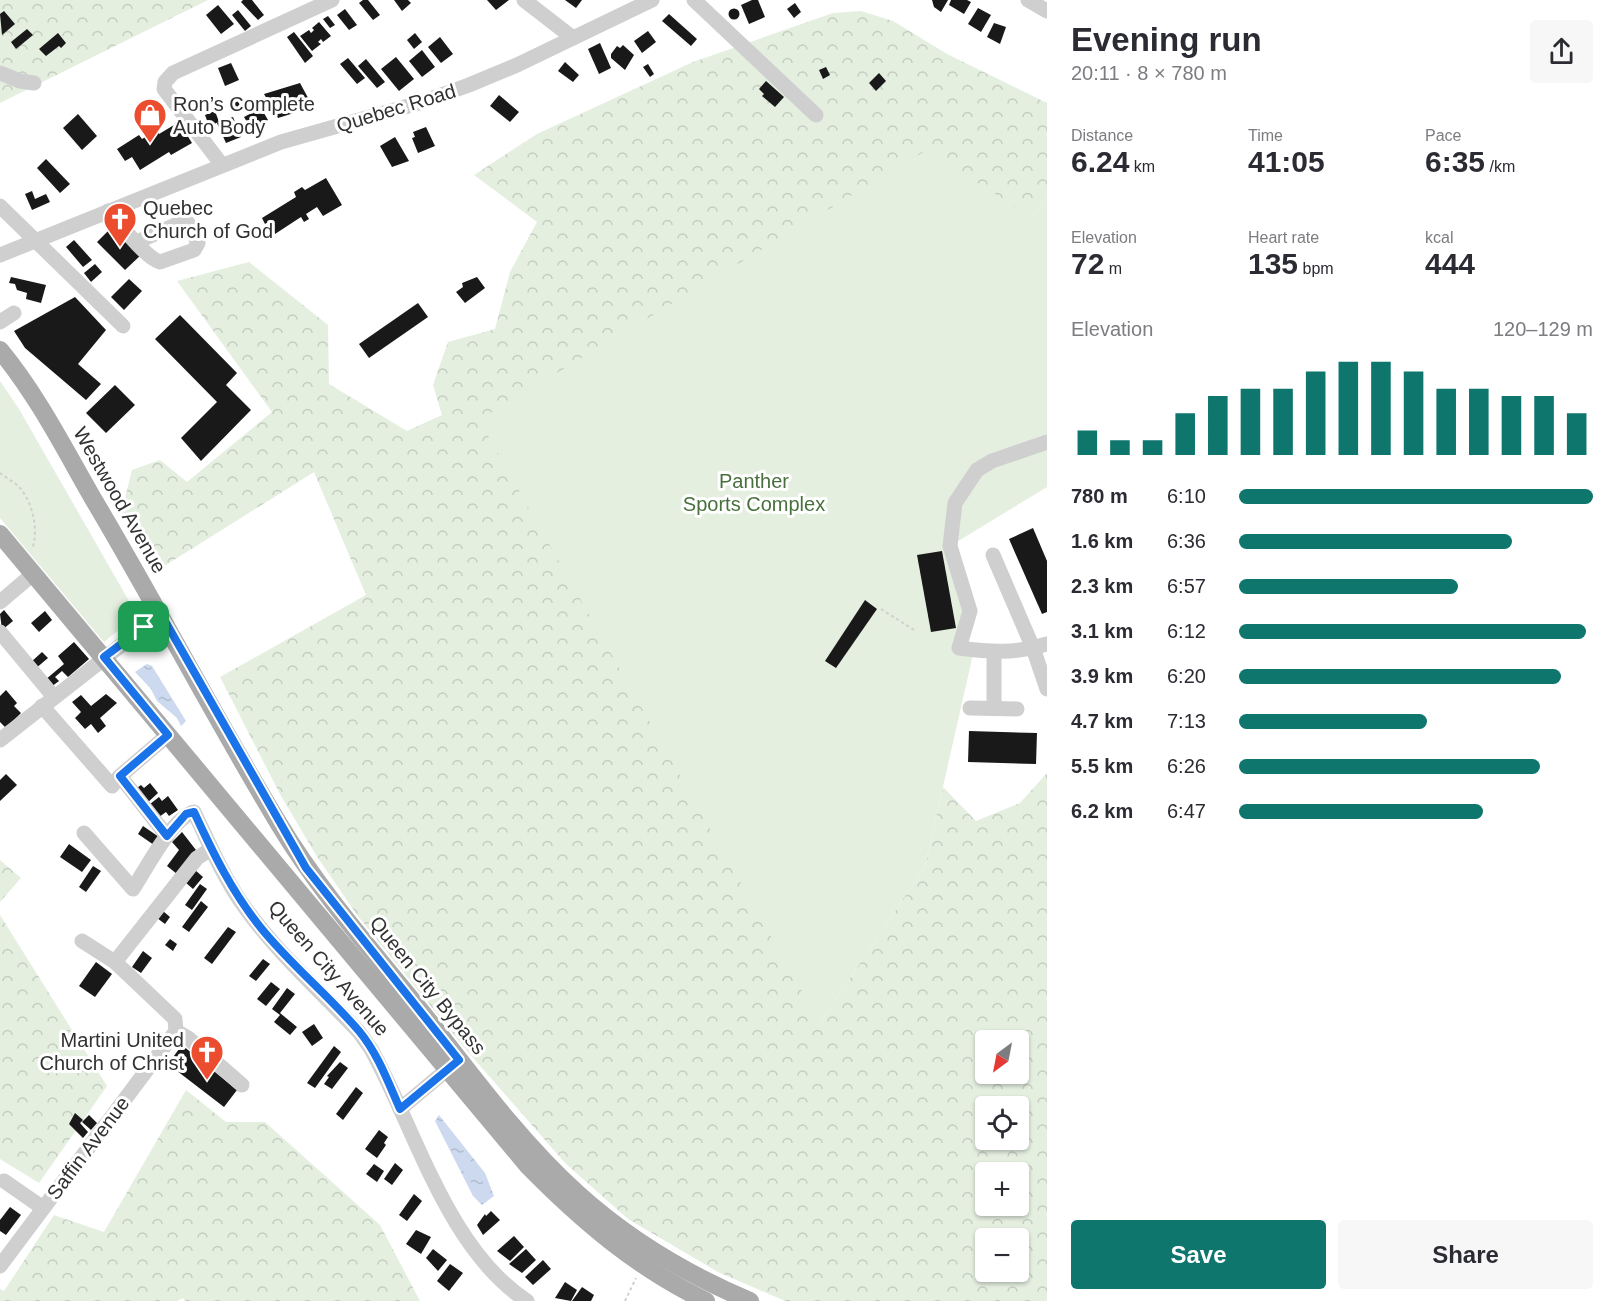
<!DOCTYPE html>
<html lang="en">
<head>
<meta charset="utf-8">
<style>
  :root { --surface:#fff; --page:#f7f7f7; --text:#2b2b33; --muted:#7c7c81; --accent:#0f766e }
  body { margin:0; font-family:Helvetica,sans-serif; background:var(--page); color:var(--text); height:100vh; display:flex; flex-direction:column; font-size:22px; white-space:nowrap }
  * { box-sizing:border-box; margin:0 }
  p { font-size:20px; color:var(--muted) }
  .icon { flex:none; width:33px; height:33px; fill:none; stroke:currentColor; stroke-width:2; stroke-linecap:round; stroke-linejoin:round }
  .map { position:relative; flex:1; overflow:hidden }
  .side { display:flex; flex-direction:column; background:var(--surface); width:570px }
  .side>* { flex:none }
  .needle { width:39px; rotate:212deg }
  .buttons { position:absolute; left:975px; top:1030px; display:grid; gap:12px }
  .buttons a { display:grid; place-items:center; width:54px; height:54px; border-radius:6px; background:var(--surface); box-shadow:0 2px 4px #0004; font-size:30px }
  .pin { position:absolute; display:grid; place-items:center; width:51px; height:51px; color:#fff; margin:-26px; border-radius:12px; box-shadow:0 3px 9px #0006 }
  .round { display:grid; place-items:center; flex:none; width:63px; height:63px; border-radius:6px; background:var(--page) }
  .overview { display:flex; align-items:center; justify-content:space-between; height:102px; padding:0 24px }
  h1 { font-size:33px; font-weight:600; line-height:45px }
  .figures { display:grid; grid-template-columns:repeat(3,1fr); gap:9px; height:102px; padding:6px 24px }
  .figures div { display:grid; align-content:center }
  .figures b { font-size:30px; font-weight:600 }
  .figures small { font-size:16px; font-weight:400 }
  .figures p { font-size:16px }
  .chart { height:168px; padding:12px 24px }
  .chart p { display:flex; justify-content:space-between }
  .chart svg { width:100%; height:108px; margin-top:6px; stroke:var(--accent); stroke-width:6 }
  .action { display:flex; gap:12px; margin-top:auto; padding:12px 24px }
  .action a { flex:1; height:69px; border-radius:6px; background:var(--accent); color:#fff; font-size:24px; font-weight:600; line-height:69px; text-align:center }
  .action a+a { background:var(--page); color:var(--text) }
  ul { padding:0 24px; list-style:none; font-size:20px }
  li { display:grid; grid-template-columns:96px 72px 1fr; align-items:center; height:45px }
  li i { height:15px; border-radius:8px; background:var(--accent) }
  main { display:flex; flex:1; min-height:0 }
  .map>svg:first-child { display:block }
</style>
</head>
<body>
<main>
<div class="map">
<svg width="1047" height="1301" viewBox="0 0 1047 1301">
  <defs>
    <pattern id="forest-crowns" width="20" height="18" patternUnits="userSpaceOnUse" patternTransform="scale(1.5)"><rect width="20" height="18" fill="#e4efe0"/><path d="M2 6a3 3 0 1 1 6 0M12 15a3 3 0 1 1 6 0" fill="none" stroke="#c4cdc1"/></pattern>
    <pattern id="water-ripples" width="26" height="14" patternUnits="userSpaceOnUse" patternTransform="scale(1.5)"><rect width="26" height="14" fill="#ccd9ef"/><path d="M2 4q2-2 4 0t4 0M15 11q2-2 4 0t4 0" fill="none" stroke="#b0bbcd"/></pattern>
  </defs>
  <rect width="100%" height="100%" fill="#fff"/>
  <g fill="url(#forest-crowns)" fill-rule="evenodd">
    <polygon points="0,0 208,0 0,103"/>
    <path d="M861 11 893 21 947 54 1047 103V195L1032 218 820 1023 925 866 943 787 976 821 1020 803 1047 773V1301H785L718 1272 628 1219 565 1163 468 1052 357 915 316 855 281 796 220 677 366 595 314 472 158 570 121 514 132 470 160 460 187 482 272 412 177 281 249 262 328 325 329 384 407 431 442 415 433 385 448 342 495 329 510 272 537 222 474 175 537 134 693 62 833 13ZM986 1041H1018V1074H986ZM986 1107H1018V1140H986ZM986 1173H1018V1206H986ZM986 1239H1018V1272H986Z"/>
    <polygon points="0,860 21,878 0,902"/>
    <polygon points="0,915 107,1086 39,1183 0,1159"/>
    <polygon points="186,1090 226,1122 265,1122 380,1225 420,1301 185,1301 183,1298 177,1301 0,1301 0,1289 4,1291 54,1215 104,1232"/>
  </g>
  <g fill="#e4efe0">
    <polygon points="927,150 1032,218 1047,195 1047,487 950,546 968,601 959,648 974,650 925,866 820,1023 479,420"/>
    <polygon points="0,381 19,409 137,615 104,642 0,518"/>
  </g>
  <g fill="url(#water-ripples)">
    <polygon points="147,664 152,666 186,721 181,726 177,718 157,701 151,689 135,672"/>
    <polygon points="439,1115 485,1173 494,1196 482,1205 473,1196 435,1121"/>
  </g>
  <g fill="#191919">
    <polygon points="243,0 252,0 264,15 258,20 241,2"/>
    <polygon points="363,0 368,0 380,15 373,20 359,3"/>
    <polygon points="394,0 408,0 411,3 402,11"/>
    <polygon points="487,0 509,0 496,10"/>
    <polygon points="565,0 582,0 576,8"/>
    <polygon points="752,0 758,0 765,17 749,24 741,5"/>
    <polygon points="932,0 948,0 941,12 934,7"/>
    <polygon points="951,0 967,0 971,2 964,14 949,5"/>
    <polygon points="795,3 801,12 794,18 787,9"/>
    <polygon points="218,5 234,24 221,34 206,15"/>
    <polygon points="978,8 991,15 981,32 968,24"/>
    <circle cx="734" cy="14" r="5.5"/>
    <polygon points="345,9 357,25 349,30 337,15"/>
    <polygon points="238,10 251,26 245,31 232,15"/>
    <polygon points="4,11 15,24 2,35 0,14"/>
    <polygon points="669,14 697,39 691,46 662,21"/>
    <polygon points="328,16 335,25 330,28 323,19"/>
    <polygon points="319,22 331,36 323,42 321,39 318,42 321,44 312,51 300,36 309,30 311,33 314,30 312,28"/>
    <polygon points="994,23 1006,27 1000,44 987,37"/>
    <polygon points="27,29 33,35 16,49 11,42"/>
    <polygon points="648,31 656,42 642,53 634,41"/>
    <polygon points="294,32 313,56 305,63 287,37"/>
    <polygon points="58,33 66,43 61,48 59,46 46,56 39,49"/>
    <polygon points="415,33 422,42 414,49 407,40"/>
    <polygon points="440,37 453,54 441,63 428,47"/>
    <polygon points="600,43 611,68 599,74 588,49"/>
    <polygon points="623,45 634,55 625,70 611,58 611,54 617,46 620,48"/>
    <polygon points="422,50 435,67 422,77 409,61"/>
    <polygon points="396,57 414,79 399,91 381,69"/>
    <polygon points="348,58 365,78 357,84 340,64"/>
    <polygon points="366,59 385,82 377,88 358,66"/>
    <polygon points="565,62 579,75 573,82 558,71"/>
    <polygon points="231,63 239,80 225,86 218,68"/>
    <polygon points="648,64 654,74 650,77 643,67"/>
    <polygon points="826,67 830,75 823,79 819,70"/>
    <polygon points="879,73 886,81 876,91 869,83"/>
    <polygon points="766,81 784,97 775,107 762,96 764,94 759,89"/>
    <polygon points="300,83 313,107 278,118 264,94"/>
    <polygon points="499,95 519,112 510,122 490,106"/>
    <polygon points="238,101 243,111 238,114 232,104"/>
    <polygon points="261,108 268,120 251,129 244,117"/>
    <polygon points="215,111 219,122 209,126 205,115"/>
    <polygon points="78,114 97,136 82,150 63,128"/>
    <polygon points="233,117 241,137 226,143 217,123"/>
    <polygon points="179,122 192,143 171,155 169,152 140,170 132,157 125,161 117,149 139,135 142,139 157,130 159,134"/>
    <polygon points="426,127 435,146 418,153 412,138 415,137 413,132"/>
    <polygon points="395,137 409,161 392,167 380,146"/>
    <polygon points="46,159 70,184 60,193 37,168"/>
    <polygon points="326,178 342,205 323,216 317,207 306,214 309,219 304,222 301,217 275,234 268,222 265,224 262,218 296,197 294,192 302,187 305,190"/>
    <polygon points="32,191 35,199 46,194 50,202 32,210 25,194"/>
    <polygon points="111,228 120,237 122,234 142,254 125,270 97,242"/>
    <polygon points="74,240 92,260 83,267 66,247"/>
    <polygon points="95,264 102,272 91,282 84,273"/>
    <polygon points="11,277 46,285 41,303 26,299 27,293 17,290 15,284 9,283"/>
    <polygon points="477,277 485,288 465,303 456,292 463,287 462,283"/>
    <polygon points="129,279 142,291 124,310 111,297"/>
    <polygon points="75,297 106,330 78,364 101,384 86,400 25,348 14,331"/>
    <polygon points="418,303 428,317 369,358 359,344"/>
    <polygon points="180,315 237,373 226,385 251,410 201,461 181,438 217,402 155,339"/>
    <polygon points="115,385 135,405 106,433 86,413"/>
    <polygon points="1033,528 1047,561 1047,612 1042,614 1009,539"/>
    <polygon points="942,551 956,628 931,632 917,555"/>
    <polygon points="865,600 877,609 836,668 825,661"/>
    <polygon points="4,610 13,621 2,630 0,614"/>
    <polygon points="45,611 52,620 39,632 31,623"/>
    <polygon points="74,642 89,659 68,677 62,671 55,677 59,681 51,687 45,680 64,664 58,656"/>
    <polygon points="42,652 48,658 35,669 30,663"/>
    <polygon points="6,690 17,703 14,706 21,713 6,728 0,722 0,696"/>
    <polygon points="106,694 117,703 100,718 106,726 98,733 91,724 85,729 75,718 81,712 72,702 81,695 91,706"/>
    <polygon points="969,731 1037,733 1036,764 968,762"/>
    <polygon points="6,774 17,785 0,801 0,780"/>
    <polygon points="150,783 158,793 146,804 134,790 141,785 144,788"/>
    <polygon points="168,796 178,810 169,816 166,812 159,817 150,804 159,797 162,801"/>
    <polygon points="143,826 159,837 154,845 138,834"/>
    <polygon points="182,832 196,850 177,874 167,866 179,850 172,842"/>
    <polygon points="69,844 91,860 82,872 60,857"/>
    <polygon points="93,866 101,871 86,892 79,887"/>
    <polygon points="195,870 203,877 193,889 185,882"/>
    <polygon points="200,884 207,889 192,910 185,905"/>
    <polygon points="201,901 208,907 189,932 182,927"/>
    <polygon points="163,911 170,917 165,924 157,918"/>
    <polygon points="228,927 236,932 212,964 204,958"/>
    <polygon points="170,939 177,944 173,951 165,945"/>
    <polygon points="143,951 152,958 141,973 132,967"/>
    <polygon points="263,959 270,964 256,981 249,976"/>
    <polygon points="96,962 112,974 95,997 79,986"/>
    <polygon points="271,982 280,989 266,1006 257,999"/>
    <polygon points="287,988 295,994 280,1013 297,1027 290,1035 274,1022 280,1015 272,1009"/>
    <polygon points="314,1024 323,1038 312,1046 302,1032"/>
    <polygon points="182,1045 237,1090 224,1107 168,1064"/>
    <polygon points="334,1046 341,1052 315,1088 307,1083"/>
    <polygon points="340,1062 348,1068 332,1089 324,1084 329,1077 327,1076"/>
    <polygon points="356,1087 363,1093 343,1120 336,1114"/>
    <polygon points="75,1113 83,1120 80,1123 88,1132 83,1138 69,1124"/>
    <polygon points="89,1115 97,1123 91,1130 82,1122"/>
    <polygon points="379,1130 388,1137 384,1143 386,1145 377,1158 365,1149"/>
    <polygon points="395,1163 403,1170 392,1185 384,1179"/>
    <polygon points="374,1164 384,1171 377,1182 366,1174"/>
    <polygon points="414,1194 422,1201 407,1221 399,1215"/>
    <polygon points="10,1207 21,1215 6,1235 0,1231 0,1220"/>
    <polygon points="491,1211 500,1220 483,1235 477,1225 485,1214 486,1216"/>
    <polygon points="416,1230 431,1237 421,1254 406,1244"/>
    <polygon points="514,1236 524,1247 510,1261 497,1251"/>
    <polygon points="433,1249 447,1260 438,1271 426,1258"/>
    <polygon points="526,1249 536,1260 522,1273 509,1264"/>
    <polygon points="543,1260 551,1269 533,1285 525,1277"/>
    <polygon points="450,1264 463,1273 449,1291 437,1281"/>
    <polygon points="565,1282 577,1290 571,1301 555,1298"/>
    <polygon points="582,1287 594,1295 591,1301 572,1301"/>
  </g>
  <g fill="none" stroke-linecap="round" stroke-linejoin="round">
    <g stroke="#cfcfcf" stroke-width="2" stroke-dasharray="3 3" stroke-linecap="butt">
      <path d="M0 473C6 478 15 482 20 488 33 503 39 531 32 549"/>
      <polyline points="881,609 914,630"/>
      <polyline points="625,1301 636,1278"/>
    </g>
    <g stroke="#cfcfcf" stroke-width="15">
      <polyline points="524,0 573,38"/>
      <polyline points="694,0 816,115"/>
      <polyline points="1028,0 1047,11"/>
      <polyline points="0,73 20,81 34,83"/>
      <polyline points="222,165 164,89 165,82 173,73 332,0"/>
      <polyline points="0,206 123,326"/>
      <path d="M108 211C120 223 145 258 160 262L194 250 198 243 188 223 184 221 137 242"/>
      <polyline points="0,255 281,142 419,103 469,85 517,65 652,0"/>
      <polyline points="0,322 14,313"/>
      <path d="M1047 442 992 461 977 470 955 503 950 546 970 611 959 648C990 652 1016 654 1047 644"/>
      <polyline points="993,555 1033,648 1047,689"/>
      <polyline points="0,602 33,574"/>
      <polyline points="0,632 54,697"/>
      <polyline points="994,653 994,708"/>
      <polyline points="42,706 112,786 120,776 168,735"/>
      <polyline points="970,708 1017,709"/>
      <polyline points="0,740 161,614"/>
      <polyline points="120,776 167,836"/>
      <path d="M84 833 133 889C146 869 172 818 194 812 209 843 222 874 241 902 274 950 319 990 359 1032L371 1049C416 1130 447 1249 527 1301"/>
      <polyline points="82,941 115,962 175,1019 176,1031"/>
      <polyline points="115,962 197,858 211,849"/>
      <polyline points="176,1031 188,1038 242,1085"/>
      <polyline points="400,1109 455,1063"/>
      <polyline points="4,1181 43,1208"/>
      <polyline points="0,1266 176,1031"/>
    </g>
    <g stroke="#aaa" stroke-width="18">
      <path d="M0 350C38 396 65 450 95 502 158 608 215 718 279 824 326 902 388 968 444 1040 485 1093 528 1149 578 1194 628 1239 688 1275 750 1301"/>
      <path d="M0 534 528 1166C581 1220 637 1268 706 1301"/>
    </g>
  </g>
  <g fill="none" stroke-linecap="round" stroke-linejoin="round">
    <g stroke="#fff" stroke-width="12">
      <path id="route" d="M161 614 306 868 459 1060 400 1109C388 1082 378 1054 359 1031 328 995 291 965 261 928 232 892 213 853 194 812L186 814 167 836 120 776 168 735 104 657Z"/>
    </g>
    <use href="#route" stroke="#1a73e8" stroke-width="8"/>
  </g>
  <defs>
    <g id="shop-pin" transform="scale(1.725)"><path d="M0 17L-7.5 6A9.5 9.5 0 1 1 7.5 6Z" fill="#ed4d2f" stroke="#fff"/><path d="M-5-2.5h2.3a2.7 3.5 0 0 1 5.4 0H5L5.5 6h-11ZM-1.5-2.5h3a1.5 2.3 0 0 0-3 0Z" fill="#fff"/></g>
    <g id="church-pin" transform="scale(1.725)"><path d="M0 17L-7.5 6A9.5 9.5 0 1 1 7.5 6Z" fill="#ed4d2f" stroke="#fff"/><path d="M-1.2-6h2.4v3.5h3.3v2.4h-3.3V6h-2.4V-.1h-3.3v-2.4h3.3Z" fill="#fff"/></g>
  </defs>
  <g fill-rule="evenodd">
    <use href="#shop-pin" x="150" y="115"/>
    <use href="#church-pin" x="120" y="219"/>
    <use href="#church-pin" x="207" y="1052"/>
  </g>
  <g text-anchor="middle" stroke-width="6" stroke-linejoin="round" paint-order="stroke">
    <g font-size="20" fill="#323232" stroke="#fff" text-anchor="start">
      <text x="173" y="111">Ron’s Complete<tspan x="173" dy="23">Auto Body</tspan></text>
      <text x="143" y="215">Quebec<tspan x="143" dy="23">Church of God</tspan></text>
      <text x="184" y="1047" text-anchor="end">Martini United<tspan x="184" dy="23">Church of Christ</tspan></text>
    </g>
    <g font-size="20" fill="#323232" stroke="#fff">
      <text transform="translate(396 108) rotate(-17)" y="7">Quebec Road</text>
      <text transform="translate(120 500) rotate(60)" y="7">Westwood Avenue</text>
      <text transform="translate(329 968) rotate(49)" y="7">Queen City Avenue</text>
      <text transform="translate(428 985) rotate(51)" y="7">Queen City Bypass</text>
      <text transform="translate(88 1148) rotate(-53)" y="7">Saffin Avenue</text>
    </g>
    <g font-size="20" fill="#48703c" stroke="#fff">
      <text x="754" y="488">Panther<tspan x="754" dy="23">Sports Complex</tspan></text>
    </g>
  </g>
</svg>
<div class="buttons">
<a><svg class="needle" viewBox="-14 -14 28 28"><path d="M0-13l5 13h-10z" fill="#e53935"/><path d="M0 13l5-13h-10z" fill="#7c7c81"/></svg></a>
<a><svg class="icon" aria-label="locate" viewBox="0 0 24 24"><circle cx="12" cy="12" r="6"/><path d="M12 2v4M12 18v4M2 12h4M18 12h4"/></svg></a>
<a>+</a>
<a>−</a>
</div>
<div class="pin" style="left:144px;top:627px;background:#1e9e55"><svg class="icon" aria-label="arrive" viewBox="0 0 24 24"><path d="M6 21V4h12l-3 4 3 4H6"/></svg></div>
</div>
<section class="side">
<div class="overview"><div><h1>Evening run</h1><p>20:11 · 8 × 780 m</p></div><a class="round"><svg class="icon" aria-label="share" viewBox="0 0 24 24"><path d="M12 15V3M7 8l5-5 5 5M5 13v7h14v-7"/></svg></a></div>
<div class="figures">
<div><p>Distance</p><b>6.24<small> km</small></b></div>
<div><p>Time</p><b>41:05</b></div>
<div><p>Pace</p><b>6:35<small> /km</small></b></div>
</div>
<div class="figures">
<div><p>Elevation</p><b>72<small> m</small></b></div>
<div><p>Heart rate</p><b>135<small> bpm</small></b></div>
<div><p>kcal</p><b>444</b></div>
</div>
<div class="chart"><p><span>Elevation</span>120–129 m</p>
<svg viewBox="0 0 160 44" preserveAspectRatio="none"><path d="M5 44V34M15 44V38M25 44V38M35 44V27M45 44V20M55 44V17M65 44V17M75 44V10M85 44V6M95 44V6M105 44V10M115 44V17M125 44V17M135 44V20M145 44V20M155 44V27"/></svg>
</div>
<ul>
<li><b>780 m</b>6:10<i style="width:100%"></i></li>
<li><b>1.6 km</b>6:36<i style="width:77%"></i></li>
<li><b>2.3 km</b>6:57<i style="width:62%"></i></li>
<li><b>3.1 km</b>6:12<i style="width:98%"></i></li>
<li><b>3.9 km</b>6:20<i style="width:91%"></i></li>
<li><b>4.7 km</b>7:13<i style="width:53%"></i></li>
<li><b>5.5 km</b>6:26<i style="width:85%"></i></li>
<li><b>6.2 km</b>6:47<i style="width:69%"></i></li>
</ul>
<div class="action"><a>Save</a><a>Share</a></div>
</section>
</main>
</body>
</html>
